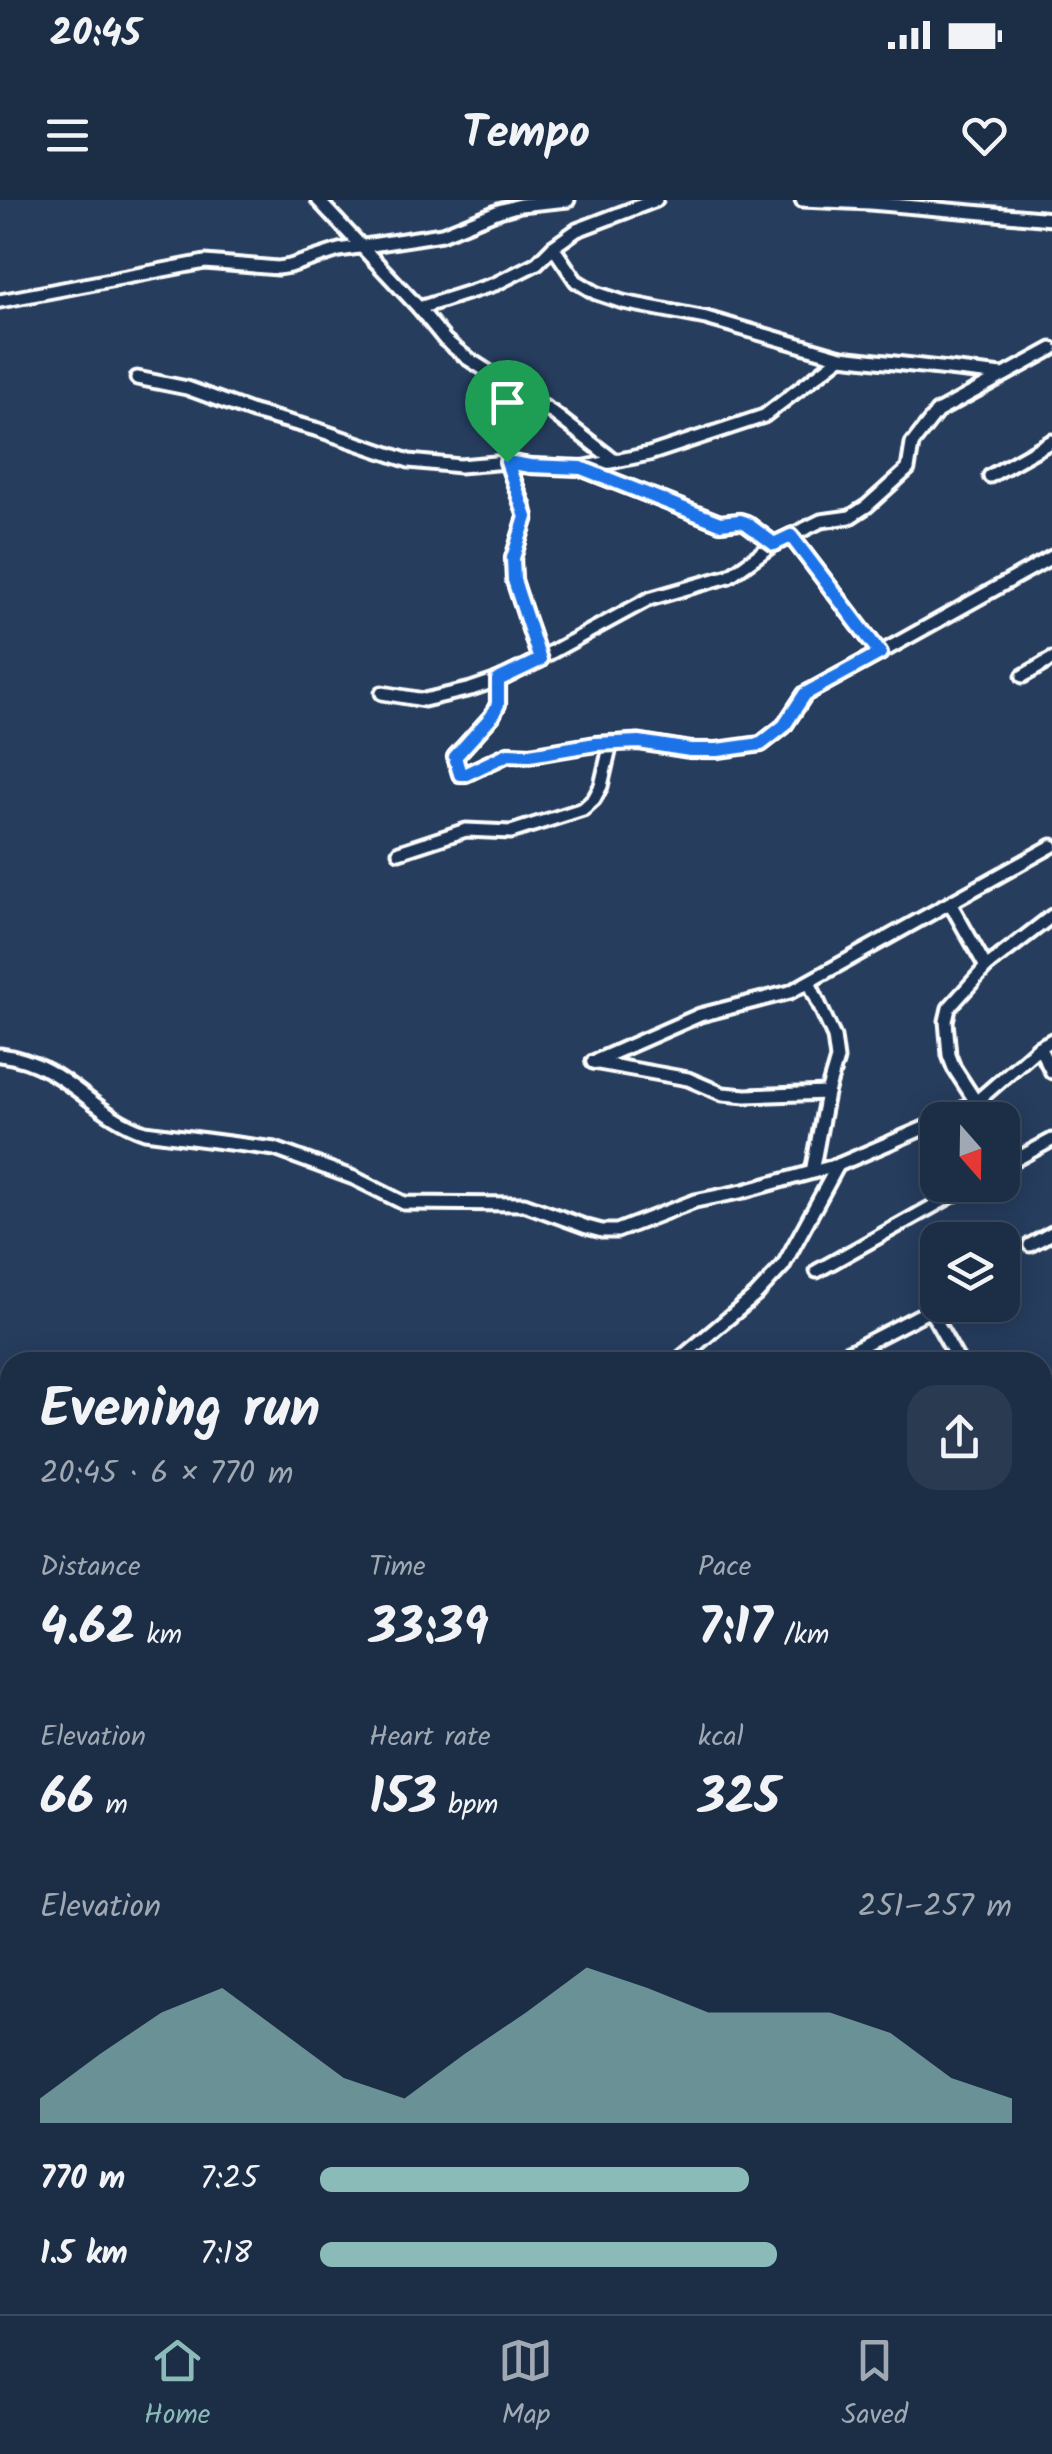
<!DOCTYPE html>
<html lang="en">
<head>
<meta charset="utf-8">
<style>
  :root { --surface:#1c2e46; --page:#293a51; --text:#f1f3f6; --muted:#a0a8b3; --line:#3a4a5f; --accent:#8bbbb9 }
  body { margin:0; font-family:Kalam,sans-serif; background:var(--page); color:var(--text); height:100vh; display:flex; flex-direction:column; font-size:38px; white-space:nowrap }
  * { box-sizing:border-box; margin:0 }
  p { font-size:32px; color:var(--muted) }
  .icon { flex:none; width:55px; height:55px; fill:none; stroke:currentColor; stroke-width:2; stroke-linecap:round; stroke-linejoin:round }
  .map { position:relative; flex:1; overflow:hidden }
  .sheet { position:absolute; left:0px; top:1152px; width:1052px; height:962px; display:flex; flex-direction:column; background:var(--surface); border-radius:30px 30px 0 0; box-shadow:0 5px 25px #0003,0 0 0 2px var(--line) }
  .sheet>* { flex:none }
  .needle { width:65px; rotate:160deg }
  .fabs { position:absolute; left:920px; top:902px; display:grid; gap:20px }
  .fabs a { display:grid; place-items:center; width:100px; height:100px; border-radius:20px; background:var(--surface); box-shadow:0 5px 25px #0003,0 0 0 2px var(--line); font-size:50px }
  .pin { position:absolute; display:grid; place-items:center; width:85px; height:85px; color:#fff; margin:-102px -42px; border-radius:50% 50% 50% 0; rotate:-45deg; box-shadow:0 0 10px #0007 }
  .pin .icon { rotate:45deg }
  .round { display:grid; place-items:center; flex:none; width:105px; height:105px; border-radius:30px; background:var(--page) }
  .summary { display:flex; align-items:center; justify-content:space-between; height:170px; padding:0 40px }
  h1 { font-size:55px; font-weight:700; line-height:75px }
  .metrics { display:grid; grid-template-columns:repeat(3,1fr); gap:15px; height:170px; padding:10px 40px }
  .metrics div { display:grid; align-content:center }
  .metrics b { font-size:50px; font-weight:700 }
  .metrics small { font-size:28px; font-weight:400 }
  .metrics p { font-size:28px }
  .chart { height:280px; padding:20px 40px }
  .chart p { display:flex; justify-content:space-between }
  .chart svg { width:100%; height:180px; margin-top:10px; fill:var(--accent); opacity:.7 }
  ul { padding:0 40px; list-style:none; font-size:32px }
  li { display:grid; grid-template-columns:160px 120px 1fr; align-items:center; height:75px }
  li i { height:25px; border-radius:12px; background:var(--accent) }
  .status { display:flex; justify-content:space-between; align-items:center; height:70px; padding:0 50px; background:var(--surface); direction:ltr }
  .status svg { height:28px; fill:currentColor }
  header { display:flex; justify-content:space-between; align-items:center; height:130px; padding:0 40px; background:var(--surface); font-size:45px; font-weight:700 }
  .tab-bar { display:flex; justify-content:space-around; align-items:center; height:140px; border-top:2px solid var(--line); background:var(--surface); font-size:28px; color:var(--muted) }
  .tab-bar a { display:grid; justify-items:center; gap:5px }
  .tab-bar .current { color:var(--accent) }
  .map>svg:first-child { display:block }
</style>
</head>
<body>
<div class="status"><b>20:45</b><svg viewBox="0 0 49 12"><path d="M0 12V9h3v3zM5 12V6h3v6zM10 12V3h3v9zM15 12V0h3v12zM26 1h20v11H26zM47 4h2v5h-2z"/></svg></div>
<header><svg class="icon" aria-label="menu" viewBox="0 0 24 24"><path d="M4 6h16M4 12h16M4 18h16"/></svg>Tempo<svg class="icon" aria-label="heart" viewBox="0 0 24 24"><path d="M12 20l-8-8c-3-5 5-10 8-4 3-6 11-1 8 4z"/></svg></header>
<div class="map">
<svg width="1052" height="2114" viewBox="0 0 1052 2114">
  <rect width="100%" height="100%" fill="#263d5e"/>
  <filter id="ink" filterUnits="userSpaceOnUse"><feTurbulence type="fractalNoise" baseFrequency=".01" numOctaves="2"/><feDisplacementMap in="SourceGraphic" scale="20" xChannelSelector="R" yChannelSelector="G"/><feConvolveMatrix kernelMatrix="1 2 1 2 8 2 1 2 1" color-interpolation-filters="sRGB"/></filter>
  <g filter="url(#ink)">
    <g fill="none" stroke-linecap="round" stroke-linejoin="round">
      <g stroke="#fff" stroke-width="19">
        <g id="street">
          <polyline points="318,0 419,108 445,140 467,158 553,213 615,261"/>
          <polyline points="802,0 870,3 1052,19"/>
          <polyline points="553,47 576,81 596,93 623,102 706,118 841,157"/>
          <polyline points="0,101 205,62 278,68 290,66 339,50 442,34 499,11 520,5 568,0"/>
          <polyline points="419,108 495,84 537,63 553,47 577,30 656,0"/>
          <polyline points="137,178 187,188 253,212 319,230 409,261 460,266 507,262 531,266 581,268 649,254 764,216 841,157 1002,175"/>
          <polyline points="507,262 524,306 526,317 513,358 514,380 540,460"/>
          <polyline points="582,269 720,323 740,321 747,323 774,344"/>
          <polyline points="990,276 1052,241"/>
          <polyline points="880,453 1052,357"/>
          <polyline points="1023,476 1052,459"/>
          <polyline points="498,480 498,504 492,516 455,557 460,574 465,574 508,554 530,555 596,544 639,541 690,550 717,550 761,544 784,526 805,494 880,453 791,336"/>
          <polyline points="382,493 424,500 471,489 506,477 649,399 729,376 774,344 821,321 850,317 867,306 908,269 912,244 937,212 1052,149"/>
          <polyline points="399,652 466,630 511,632 583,609 594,599 601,586 611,543"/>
          <polyline points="950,703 986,767"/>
          <polyline points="809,782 834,837 837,859 827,893 812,972"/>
          <polyline points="1039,847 1052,872"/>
          <path d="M0 855C66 863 90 914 145 932L275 949 354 978 404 1003 524 1004 587 1027 602 1031H617L695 1001 744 991 838 965 938 922"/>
          <polyline points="593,862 700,815 790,792 1052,646"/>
          <polyline points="593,862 688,879 723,894 746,896 827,893"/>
          <polyline points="976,902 954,868 949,855 946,821 949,808 986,767 1052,716"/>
          <polyline points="942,920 976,902 1039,847 1052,840"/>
          <polyline points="1002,967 1052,940"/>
          <polyline points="1030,1045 1052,1033"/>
          <polyline points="817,1071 971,985"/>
          <polyline points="676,1162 756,1095 783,1066 838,965"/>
          <polyline points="823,1162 855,1149 930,1110 959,1162"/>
          <polyline points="1042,1271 1052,1288"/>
          <polyline points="1042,1309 1052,1303"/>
          <polyline points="1042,1418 1052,1413"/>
          <polyline points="1042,1516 1052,1537"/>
          <polyline points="1042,1790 1052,1784"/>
          <polyline points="1042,1901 1052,1888"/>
          <polyline points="1042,2040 1052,2035"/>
          <polyline points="648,2114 657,2105"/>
          <polyline points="797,2114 807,2105"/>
        </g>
      </g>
      <use href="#street" stroke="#1d3557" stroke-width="11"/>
    </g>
  </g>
  <g fill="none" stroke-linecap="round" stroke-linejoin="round" filter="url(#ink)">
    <g stroke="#fff" stroke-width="20">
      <polygon id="route" points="507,262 530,266 581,268 720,323 740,321 746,323 774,344 791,336 880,453 805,494 784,526 761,544 718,550 690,550 639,542 596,544 530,555 508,554 466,574 460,574 455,557 492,516 498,504 498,480 540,460 514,380 513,358 526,317"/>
    </g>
    <use href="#route" stroke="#1a73e8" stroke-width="12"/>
  </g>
</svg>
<div class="fabs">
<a><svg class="needle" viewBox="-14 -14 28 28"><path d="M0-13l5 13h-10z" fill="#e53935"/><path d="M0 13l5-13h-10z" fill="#a0a8b3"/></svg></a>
<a><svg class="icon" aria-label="layers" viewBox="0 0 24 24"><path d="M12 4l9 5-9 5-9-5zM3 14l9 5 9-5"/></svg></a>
</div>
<div class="pin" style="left:507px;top:262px;background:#1e9e55"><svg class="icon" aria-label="arrive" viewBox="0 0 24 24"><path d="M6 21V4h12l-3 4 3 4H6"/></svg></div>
<section class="sheet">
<div class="summary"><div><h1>Evening run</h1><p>20:45 · 6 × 770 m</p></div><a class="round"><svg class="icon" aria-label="share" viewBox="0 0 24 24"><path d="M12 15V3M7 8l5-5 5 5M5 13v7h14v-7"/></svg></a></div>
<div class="metrics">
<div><p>Distance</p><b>4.62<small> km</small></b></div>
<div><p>Time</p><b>33:39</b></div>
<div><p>Pace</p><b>7:17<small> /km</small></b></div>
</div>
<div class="metrics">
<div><p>Elevation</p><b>66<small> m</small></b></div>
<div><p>Heart rate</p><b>153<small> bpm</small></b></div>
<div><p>kcal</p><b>325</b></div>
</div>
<div class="chart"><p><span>Elevation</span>251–257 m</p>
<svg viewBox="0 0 160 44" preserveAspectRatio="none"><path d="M0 44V38L10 27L20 17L30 11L40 22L50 33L60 38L70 27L80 17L90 6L100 11L110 17L120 17L130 17L140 22L150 33L160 38V44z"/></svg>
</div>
<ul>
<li><b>770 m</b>7:25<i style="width:62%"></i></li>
<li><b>1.5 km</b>7:18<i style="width:66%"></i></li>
</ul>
</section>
</div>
<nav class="tab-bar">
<a class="current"><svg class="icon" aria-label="home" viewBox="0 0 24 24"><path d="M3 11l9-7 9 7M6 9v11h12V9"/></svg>Home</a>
<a><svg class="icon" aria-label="map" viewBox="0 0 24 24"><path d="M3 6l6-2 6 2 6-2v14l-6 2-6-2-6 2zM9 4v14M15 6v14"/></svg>Map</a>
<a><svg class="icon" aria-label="saved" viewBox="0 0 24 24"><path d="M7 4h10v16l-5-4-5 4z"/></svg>Saved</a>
</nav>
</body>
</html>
